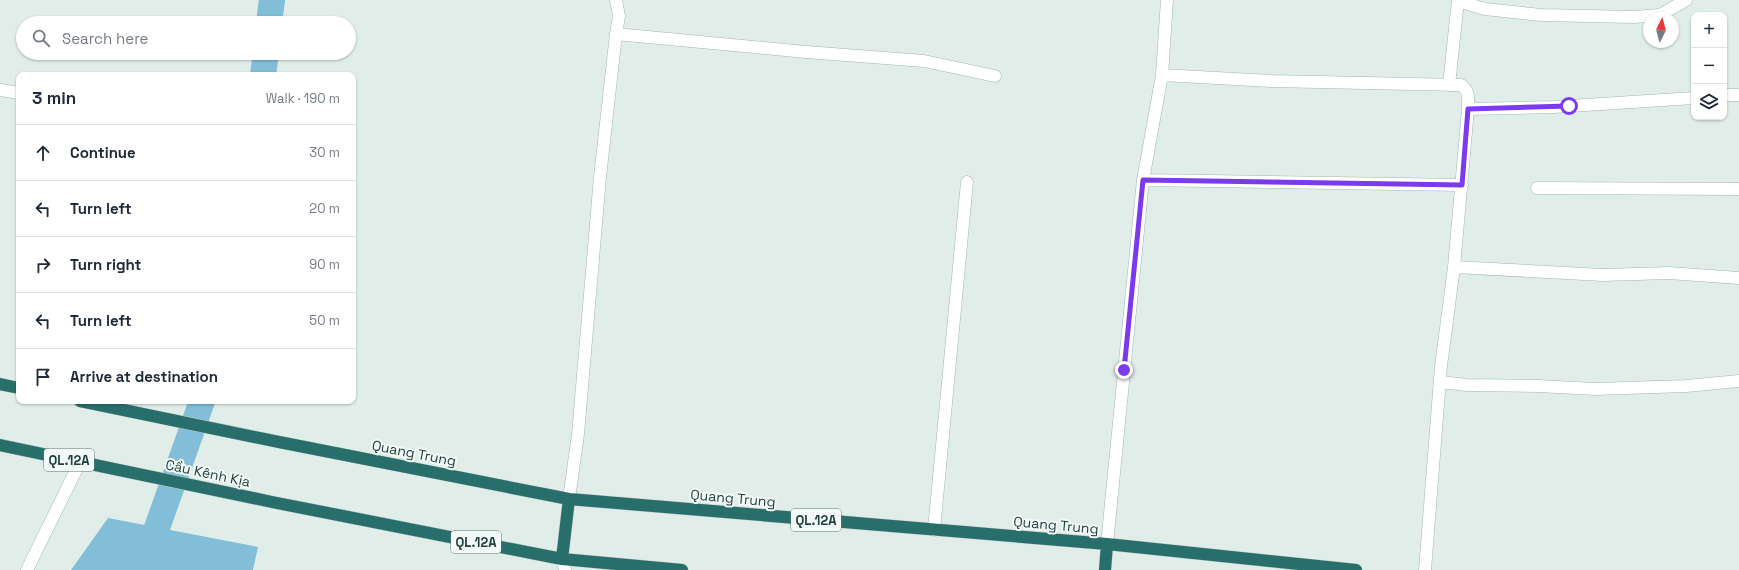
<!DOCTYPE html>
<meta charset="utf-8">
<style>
body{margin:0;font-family:"Space Grotesk",sans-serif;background:#f2f2f3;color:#1f2937}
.controls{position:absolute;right:12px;top:12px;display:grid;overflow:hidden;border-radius:8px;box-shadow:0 1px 3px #0004}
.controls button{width:36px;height:36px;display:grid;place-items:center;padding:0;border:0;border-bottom:1px solid #e0e1e3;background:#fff;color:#1f2937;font:20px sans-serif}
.compass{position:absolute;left:1643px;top:12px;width:36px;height:36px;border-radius:50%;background:#fff;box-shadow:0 1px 3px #0004;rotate:6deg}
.stop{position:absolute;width:12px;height:12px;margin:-9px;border:3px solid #7c3aed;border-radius:50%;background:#fff}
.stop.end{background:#7c3aed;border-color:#fff;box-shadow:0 1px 4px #0008}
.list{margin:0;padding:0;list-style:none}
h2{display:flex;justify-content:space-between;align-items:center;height:52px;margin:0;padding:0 16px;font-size:17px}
h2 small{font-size:13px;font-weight:400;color:#747a83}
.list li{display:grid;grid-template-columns:26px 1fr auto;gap:12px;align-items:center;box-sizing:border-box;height:56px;padding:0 16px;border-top:1px solid #e0e1e3}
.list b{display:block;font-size:15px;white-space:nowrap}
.list em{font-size:13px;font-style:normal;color:#747a83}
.icon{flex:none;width:22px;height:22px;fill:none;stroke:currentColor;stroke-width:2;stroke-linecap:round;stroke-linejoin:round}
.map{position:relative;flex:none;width:1739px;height:570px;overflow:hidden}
.search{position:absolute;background:#fff;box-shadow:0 1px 3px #0004;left:16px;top:16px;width:340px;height:44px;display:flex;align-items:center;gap:10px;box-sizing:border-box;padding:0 14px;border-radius:22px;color:#747a83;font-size:15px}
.panel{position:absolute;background:#fff;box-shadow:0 1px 3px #0004;left:16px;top:72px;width:340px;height:332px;border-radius:8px}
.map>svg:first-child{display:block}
.water{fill:#82bed8}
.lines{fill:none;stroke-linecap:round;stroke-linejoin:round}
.canal{stroke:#82bed8;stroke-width:26}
.lane-casing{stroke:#a3b6b2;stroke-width:13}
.street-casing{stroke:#a3b6b2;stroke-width:13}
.secondary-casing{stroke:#9ebab4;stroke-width:13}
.highway-casing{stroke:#c0cac8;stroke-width:13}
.lane{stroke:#fff;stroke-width:12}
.street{stroke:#fff;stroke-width:12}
.secondary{stroke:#fff;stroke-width:12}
.highway{stroke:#286f6c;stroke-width:12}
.route{stroke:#7c3aed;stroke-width:5}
.labels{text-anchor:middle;stroke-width:4;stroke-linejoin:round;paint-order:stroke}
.shield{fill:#f2f9f7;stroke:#5e7874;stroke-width:1}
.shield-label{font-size:13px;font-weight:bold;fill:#1f403c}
.street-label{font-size:14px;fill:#1f403c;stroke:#f2f9f7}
</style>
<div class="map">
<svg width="1739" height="570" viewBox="0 0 1739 570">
<rect width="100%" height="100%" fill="#e1ede9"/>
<!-- water -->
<path class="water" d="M108,518L258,547L253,570H71Z"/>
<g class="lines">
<!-- canal -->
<path class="canal" d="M269,23L272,0
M263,75L266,53
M142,570L202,401"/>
<!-- lane casing -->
<g class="lane-casing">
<path id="lane" d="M934,530L967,182"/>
</g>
<!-- street casing -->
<g class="street-casing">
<path id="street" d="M1458,1L1485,9L1541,15L1634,17L1660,15L1686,0
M616,34L806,52L924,61L995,76
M1162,75L1271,81L1461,85C1470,91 1468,99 1468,109L1454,267L1441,366L1425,570
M1449,85L1458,0
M0,90L19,93
M1724,95H1739
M1468,109L1554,107L1694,98
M1143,180L1462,185
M1537,188L1739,189
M1454,267L1603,275L1669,273L1739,278
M1440,382L1467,385L1538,386L1595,389L1686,386L1739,381
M569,499L578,434L600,177L616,34L619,16L616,0
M1107,544L1143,180L1162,75L1167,0
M27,570L80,462"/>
</g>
<!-- secondary casing -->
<g class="secondary-casing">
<path id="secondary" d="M562,559L565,570"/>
</g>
<!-- highway casing -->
<g class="highway-casing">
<path id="highway" d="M0,384L19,388
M80,401L279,442L569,499L1107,544L1356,570
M0,445L272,502L562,559L682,570
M562,559L569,499
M1105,570L1107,544"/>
</g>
<!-- lane -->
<use href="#lane" class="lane"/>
<!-- street -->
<use href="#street" class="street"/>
<!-- secondary -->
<use href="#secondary" class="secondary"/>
<!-- highway -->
<use href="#highway" class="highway"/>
</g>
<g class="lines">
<!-- route -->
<path class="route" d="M1124,370L1143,180L1462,185L1468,109L1569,106"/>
</g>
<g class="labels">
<!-- shield labels -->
<g class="shield">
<rect x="44" y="449" width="50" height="22" rx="3"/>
<rect x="791" y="509" width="50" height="22" rx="3"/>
<rect x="451" y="531" width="50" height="22" rx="3"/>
</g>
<g class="shield-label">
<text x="69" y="465">QL.12A</text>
<text x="816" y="525">QL.12A</text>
<text x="476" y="547">QL.12A</text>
</g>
<!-- street labels -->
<g class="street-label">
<text transform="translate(414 453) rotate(11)" y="5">Quang Trung</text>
<text transform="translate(208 473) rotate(12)" y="5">Cầu Kênh Kịa</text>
<text transform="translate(733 498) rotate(5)" y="5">Quang Trung</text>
<text transform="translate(1056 525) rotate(5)" y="5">Quang Trung</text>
</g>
</g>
</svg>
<div class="controls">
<button>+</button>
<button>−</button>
<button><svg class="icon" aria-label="layers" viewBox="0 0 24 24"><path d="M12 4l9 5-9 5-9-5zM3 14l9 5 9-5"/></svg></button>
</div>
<svg class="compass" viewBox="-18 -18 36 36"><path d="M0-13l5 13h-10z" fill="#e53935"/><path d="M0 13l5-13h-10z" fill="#747a83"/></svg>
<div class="stop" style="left:1569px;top:106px"></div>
<div class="stop end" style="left:1124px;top:370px"></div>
<div class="search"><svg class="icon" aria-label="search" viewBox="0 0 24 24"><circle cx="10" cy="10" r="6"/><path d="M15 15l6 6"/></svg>Search here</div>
<section class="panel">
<h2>3 min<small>Walk · 190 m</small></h2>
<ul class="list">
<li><svg class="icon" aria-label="ahead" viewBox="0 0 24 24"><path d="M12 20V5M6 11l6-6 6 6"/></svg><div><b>Continue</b></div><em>30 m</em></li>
<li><svg class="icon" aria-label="left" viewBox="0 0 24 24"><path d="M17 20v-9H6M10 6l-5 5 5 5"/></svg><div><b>Turn left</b></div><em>20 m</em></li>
<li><svg class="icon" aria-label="right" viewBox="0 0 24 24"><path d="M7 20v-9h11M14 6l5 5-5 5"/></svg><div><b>Turn right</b></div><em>90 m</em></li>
<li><svg class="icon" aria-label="left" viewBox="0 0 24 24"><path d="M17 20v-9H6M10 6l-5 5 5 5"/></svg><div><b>Turn left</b></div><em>50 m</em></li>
<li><svg class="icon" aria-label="arrive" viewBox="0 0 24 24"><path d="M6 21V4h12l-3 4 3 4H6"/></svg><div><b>Arrive at destination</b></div></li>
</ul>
</section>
</div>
